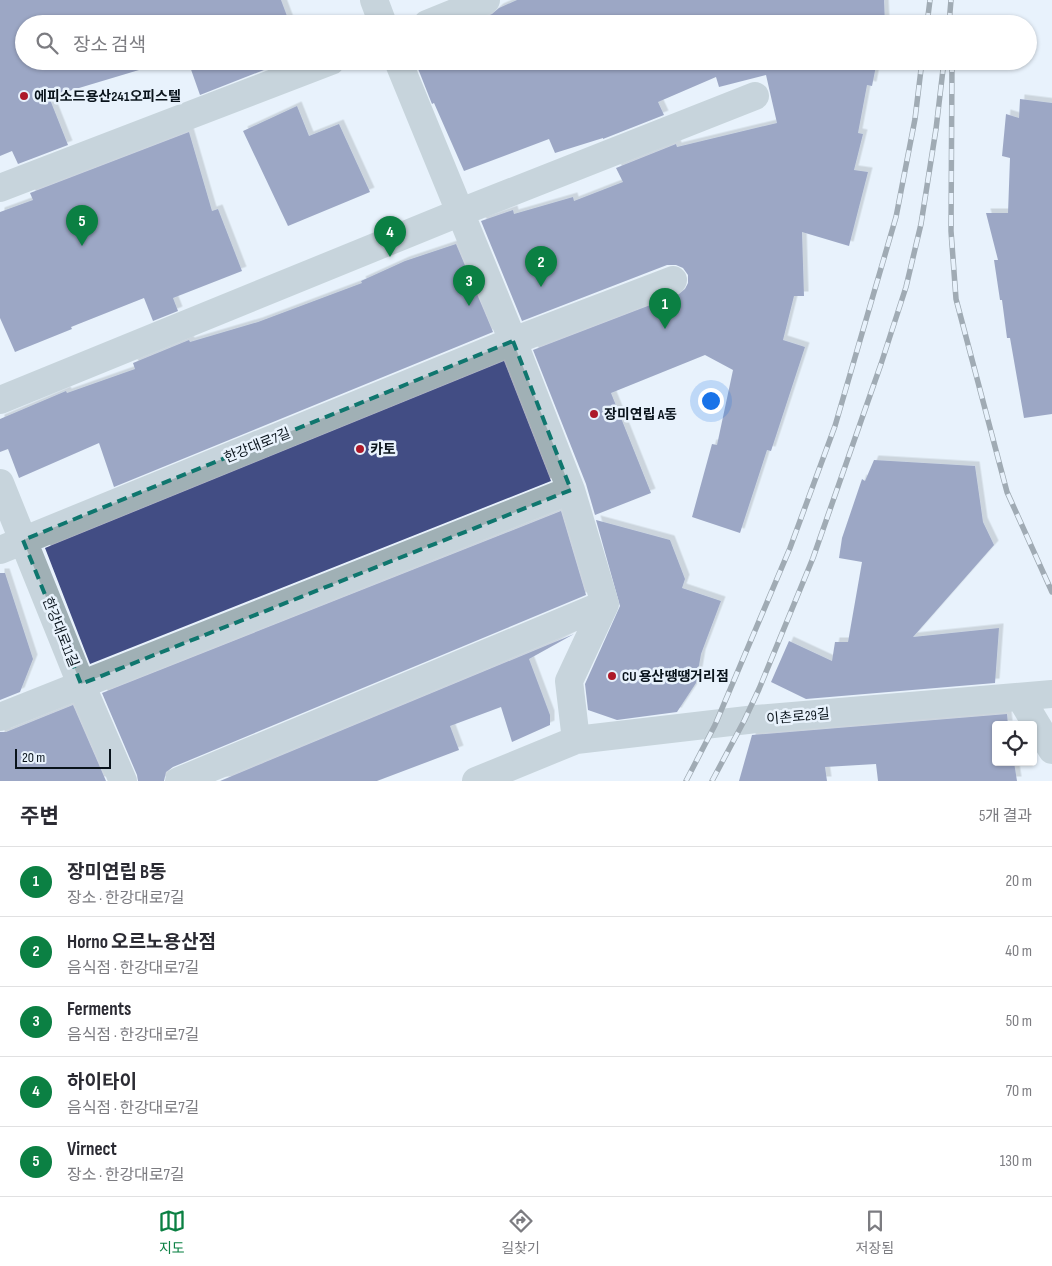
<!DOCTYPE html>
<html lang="ko">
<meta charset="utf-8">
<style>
body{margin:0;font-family:"Sofia Sans Condensed","Noto Sans KR",sans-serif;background:#f7f7f7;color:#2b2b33}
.controls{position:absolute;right:15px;bottom:15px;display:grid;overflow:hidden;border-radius:5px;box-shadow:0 1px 4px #0004}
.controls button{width:45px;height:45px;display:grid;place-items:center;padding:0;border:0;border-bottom:1px solid #e1e1e2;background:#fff;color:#2b2b33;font:25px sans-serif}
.scale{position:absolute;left:15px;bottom:12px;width:96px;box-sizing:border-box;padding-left:5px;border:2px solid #09131b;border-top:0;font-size:14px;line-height:18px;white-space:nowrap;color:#09131b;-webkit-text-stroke:4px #e8f2fc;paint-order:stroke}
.you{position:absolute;left:710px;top:400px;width:18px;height:18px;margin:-12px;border:4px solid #fff;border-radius:50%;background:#1a73e8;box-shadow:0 0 0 8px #1a73e833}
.badge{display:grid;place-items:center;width:32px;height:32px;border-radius:50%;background:#0b8043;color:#fff;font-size:16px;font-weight:700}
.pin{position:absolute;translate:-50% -41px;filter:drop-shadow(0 1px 2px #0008)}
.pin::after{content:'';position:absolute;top:26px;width:18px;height:15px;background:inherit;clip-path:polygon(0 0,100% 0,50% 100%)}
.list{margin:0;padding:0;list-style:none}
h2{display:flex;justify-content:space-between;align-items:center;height:65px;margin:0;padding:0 20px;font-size:21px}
h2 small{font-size:16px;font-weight:400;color:#7c7c81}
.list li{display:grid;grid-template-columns:32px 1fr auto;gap:15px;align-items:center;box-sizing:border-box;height:70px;padding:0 20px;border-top:1px solid #e1e1e2}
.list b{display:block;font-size:19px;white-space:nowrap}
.list p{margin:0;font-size:16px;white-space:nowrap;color:#7c7c81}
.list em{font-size:16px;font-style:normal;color:#7c7c81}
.icon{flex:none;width:28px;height:28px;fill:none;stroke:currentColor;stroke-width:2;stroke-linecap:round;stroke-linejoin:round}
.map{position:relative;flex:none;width:1052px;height:781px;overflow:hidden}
.search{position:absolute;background:#fff;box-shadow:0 1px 4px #0004;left:15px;right:15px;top:15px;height:55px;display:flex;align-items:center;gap:12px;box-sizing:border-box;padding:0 18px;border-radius:28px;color:#7c7c81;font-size:19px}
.sheet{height:415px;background:#fff}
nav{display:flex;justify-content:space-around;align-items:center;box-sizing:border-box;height:70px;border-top:1px solid #e1e1e2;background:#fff;font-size:14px;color:#7c7c81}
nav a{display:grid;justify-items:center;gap:2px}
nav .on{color:#0b8043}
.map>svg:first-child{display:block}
.building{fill:#434e84;filter:url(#shadow)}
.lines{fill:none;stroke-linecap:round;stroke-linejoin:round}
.minor{stroke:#a0b0b5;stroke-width:28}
.rail-casing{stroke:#4a545d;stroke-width:5.5}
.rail{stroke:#e8f2fc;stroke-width:4;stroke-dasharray:11;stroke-linecap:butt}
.marked{fill:none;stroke:#0f766e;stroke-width:4;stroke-dasharray:10 6;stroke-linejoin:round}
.poi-dot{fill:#ad1929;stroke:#e8f2fc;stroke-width:2}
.labels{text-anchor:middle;stroke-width:5;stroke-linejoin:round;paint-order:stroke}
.poi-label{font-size:14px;font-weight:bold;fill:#09131b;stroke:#e8f2fc;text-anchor:start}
.street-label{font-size:14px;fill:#09131b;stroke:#e8f2fc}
</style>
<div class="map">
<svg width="1052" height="781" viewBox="0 0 1052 781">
<defs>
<filter id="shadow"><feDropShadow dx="4.5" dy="-4.5" stdDeviation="0" flood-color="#0004"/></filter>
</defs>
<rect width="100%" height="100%" fill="#e8f2fc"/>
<!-- building -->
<path class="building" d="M0,0H281L290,24H24V61H169L49,97L68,145L18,164L12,151L0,156Z
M517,0H884L885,24H469L492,14L499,8Z
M188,61H287L200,95Z
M415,61H877L872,86L867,85L858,133L863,134L854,170L868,172L849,246L802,232L804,296H794L783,340L805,347L771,451L767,450L740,533L692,517L712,444L717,445L733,370L705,355L611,393L651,493L595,515L586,484L533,350L679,294L685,289L688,283V275L683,268L676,265H667L522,321L481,221L513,210L514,214L573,197L574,201L623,182L616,168L676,144L677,147L777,123L766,75L719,87L716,77L658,102L664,115L603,139V138L555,153L549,139L464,171L434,103L432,104Z
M1020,99L1052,103V414L1024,418L1010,338H1007L1002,300H1000L994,260H998L986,213H1008L1010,158L1002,156L1006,114L1019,118Z
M297,106L309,136L339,124L370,192L288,226L243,131Z
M189,132L212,211L218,209L242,271L173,298L178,311L153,321L144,298L71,327L72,329L15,352L0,318V212L33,200L30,193Z
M456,244L493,332L114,487L99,443L19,478L8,449L0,452V419L66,391L67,393L135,369L133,363L189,340L190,342L258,322L362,283L361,281L405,261Z
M504,361L551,481L90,664L45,548Z
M874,460L975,466L983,522L994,545L913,637L999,628L995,683L806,699L771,682L789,641L832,661L835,642H848L862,562L839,558L842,538L862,479L865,481Z
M561,511L586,595L173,767L166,772L164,781H138L137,775L102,693Z
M596,520L670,540L685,579L682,588L721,601L701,654L696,683L677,712L617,720L588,710L585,684L620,606Z
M0,573H5L33,659L20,692L0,700Z
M574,634L529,659L550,715V725L512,742L501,707L450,726L459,750L377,781H220Z
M73,705L106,781H0V732H6Z
M1007,714L1008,725H996V762H1014L1017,781H878L876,764L825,767L827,781H739L752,735Z"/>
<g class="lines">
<!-- minor -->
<path class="minor" d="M374,0L383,24
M427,24L486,0
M398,61L513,341L571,490L605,604L569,681L576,740
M0,188L331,61
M0,400L461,212L755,96
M0,483L81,684L123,781
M0,550L513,341L673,280
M1020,697L1052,750
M0,717L571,490
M179,781L605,604
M476,781L576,740L756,719L1052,694"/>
<!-- rail casing -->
<g class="rail-casing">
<path id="rail" d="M927,24L930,0
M949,24L951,0
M952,61L951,231L956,299L1007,492L1052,592
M686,781L715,725L790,548L835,426L896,217L915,119L922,61
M712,781L744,721L759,689L813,558L881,364L906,287L921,224L936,129L944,61"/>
</g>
<!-- rail -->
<use href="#rail" class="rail"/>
</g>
<!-- marked area -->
<path d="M0 0H1052V781H0ZM513,341L571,490L81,684L23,540Z" fill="#e8f2fc" fill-opacity=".55" fill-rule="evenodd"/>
<path class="marked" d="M513,341L571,490L81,684L23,540Z"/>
<!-- markers -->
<g class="poi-dot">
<circle cx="24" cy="96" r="5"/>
<circle cx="594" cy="414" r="5"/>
<circle cx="360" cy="449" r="5"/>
<circle cx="612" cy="676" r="5"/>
</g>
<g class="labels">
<!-- poi labels -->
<g class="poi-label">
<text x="34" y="101">에피소드용산241오피스텔</text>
<text x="604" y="419">장미연립 A동</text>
<text x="370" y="454">카토</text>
<text x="622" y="681">CU 용산땡땡거리점</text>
</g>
<!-- street labels -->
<g class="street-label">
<text transform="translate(257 445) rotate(-22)" y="5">한강대로7길</text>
<text transform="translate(61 632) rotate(68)" y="5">한강대로11길</text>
<text transform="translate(798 716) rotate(-5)" y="5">이촌로29길</text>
</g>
</g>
</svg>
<div class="controls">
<button><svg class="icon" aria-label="locate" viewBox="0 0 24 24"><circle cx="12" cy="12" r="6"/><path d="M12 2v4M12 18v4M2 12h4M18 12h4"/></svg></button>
</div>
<div class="scale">20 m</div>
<div class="you"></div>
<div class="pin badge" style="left:665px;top:329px">1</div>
<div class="pin badge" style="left:541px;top:287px">2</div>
<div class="pin badge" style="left:469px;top:306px">3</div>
<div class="pin badge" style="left:390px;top:257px">4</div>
<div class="pin badge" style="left:82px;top:246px">5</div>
<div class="search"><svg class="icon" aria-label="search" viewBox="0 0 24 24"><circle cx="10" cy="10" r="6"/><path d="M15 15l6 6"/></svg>장소 검색</div>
</div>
<section class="sheet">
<h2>주변<small>5개 결과</small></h2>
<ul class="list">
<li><span class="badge">1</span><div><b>장미연립 B동</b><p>장소 · 한강대로7길</p></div><em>20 m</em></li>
<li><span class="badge">2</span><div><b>Horno 오르노용산점</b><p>음식점 · 한강대로7길</p></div><em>40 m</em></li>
<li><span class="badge">3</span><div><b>Ferments</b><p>음식점 · 한강대로7길</p></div><em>50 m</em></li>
<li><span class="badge">4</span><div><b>하이타이</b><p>음식점 · 한강대로7길</p></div><em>70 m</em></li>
<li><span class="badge">5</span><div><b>Virnect</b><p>장소 · 한강대로7길</p></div><em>130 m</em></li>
</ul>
</section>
<nav>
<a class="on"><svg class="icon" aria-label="map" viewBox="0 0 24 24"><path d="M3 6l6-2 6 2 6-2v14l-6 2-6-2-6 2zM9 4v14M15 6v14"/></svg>지도</a>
<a><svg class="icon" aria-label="directions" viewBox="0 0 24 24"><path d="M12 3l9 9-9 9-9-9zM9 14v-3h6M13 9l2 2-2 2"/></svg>길찾기</a>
<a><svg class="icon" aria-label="saved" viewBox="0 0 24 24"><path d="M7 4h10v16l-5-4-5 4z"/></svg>저장됨</a>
</nav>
